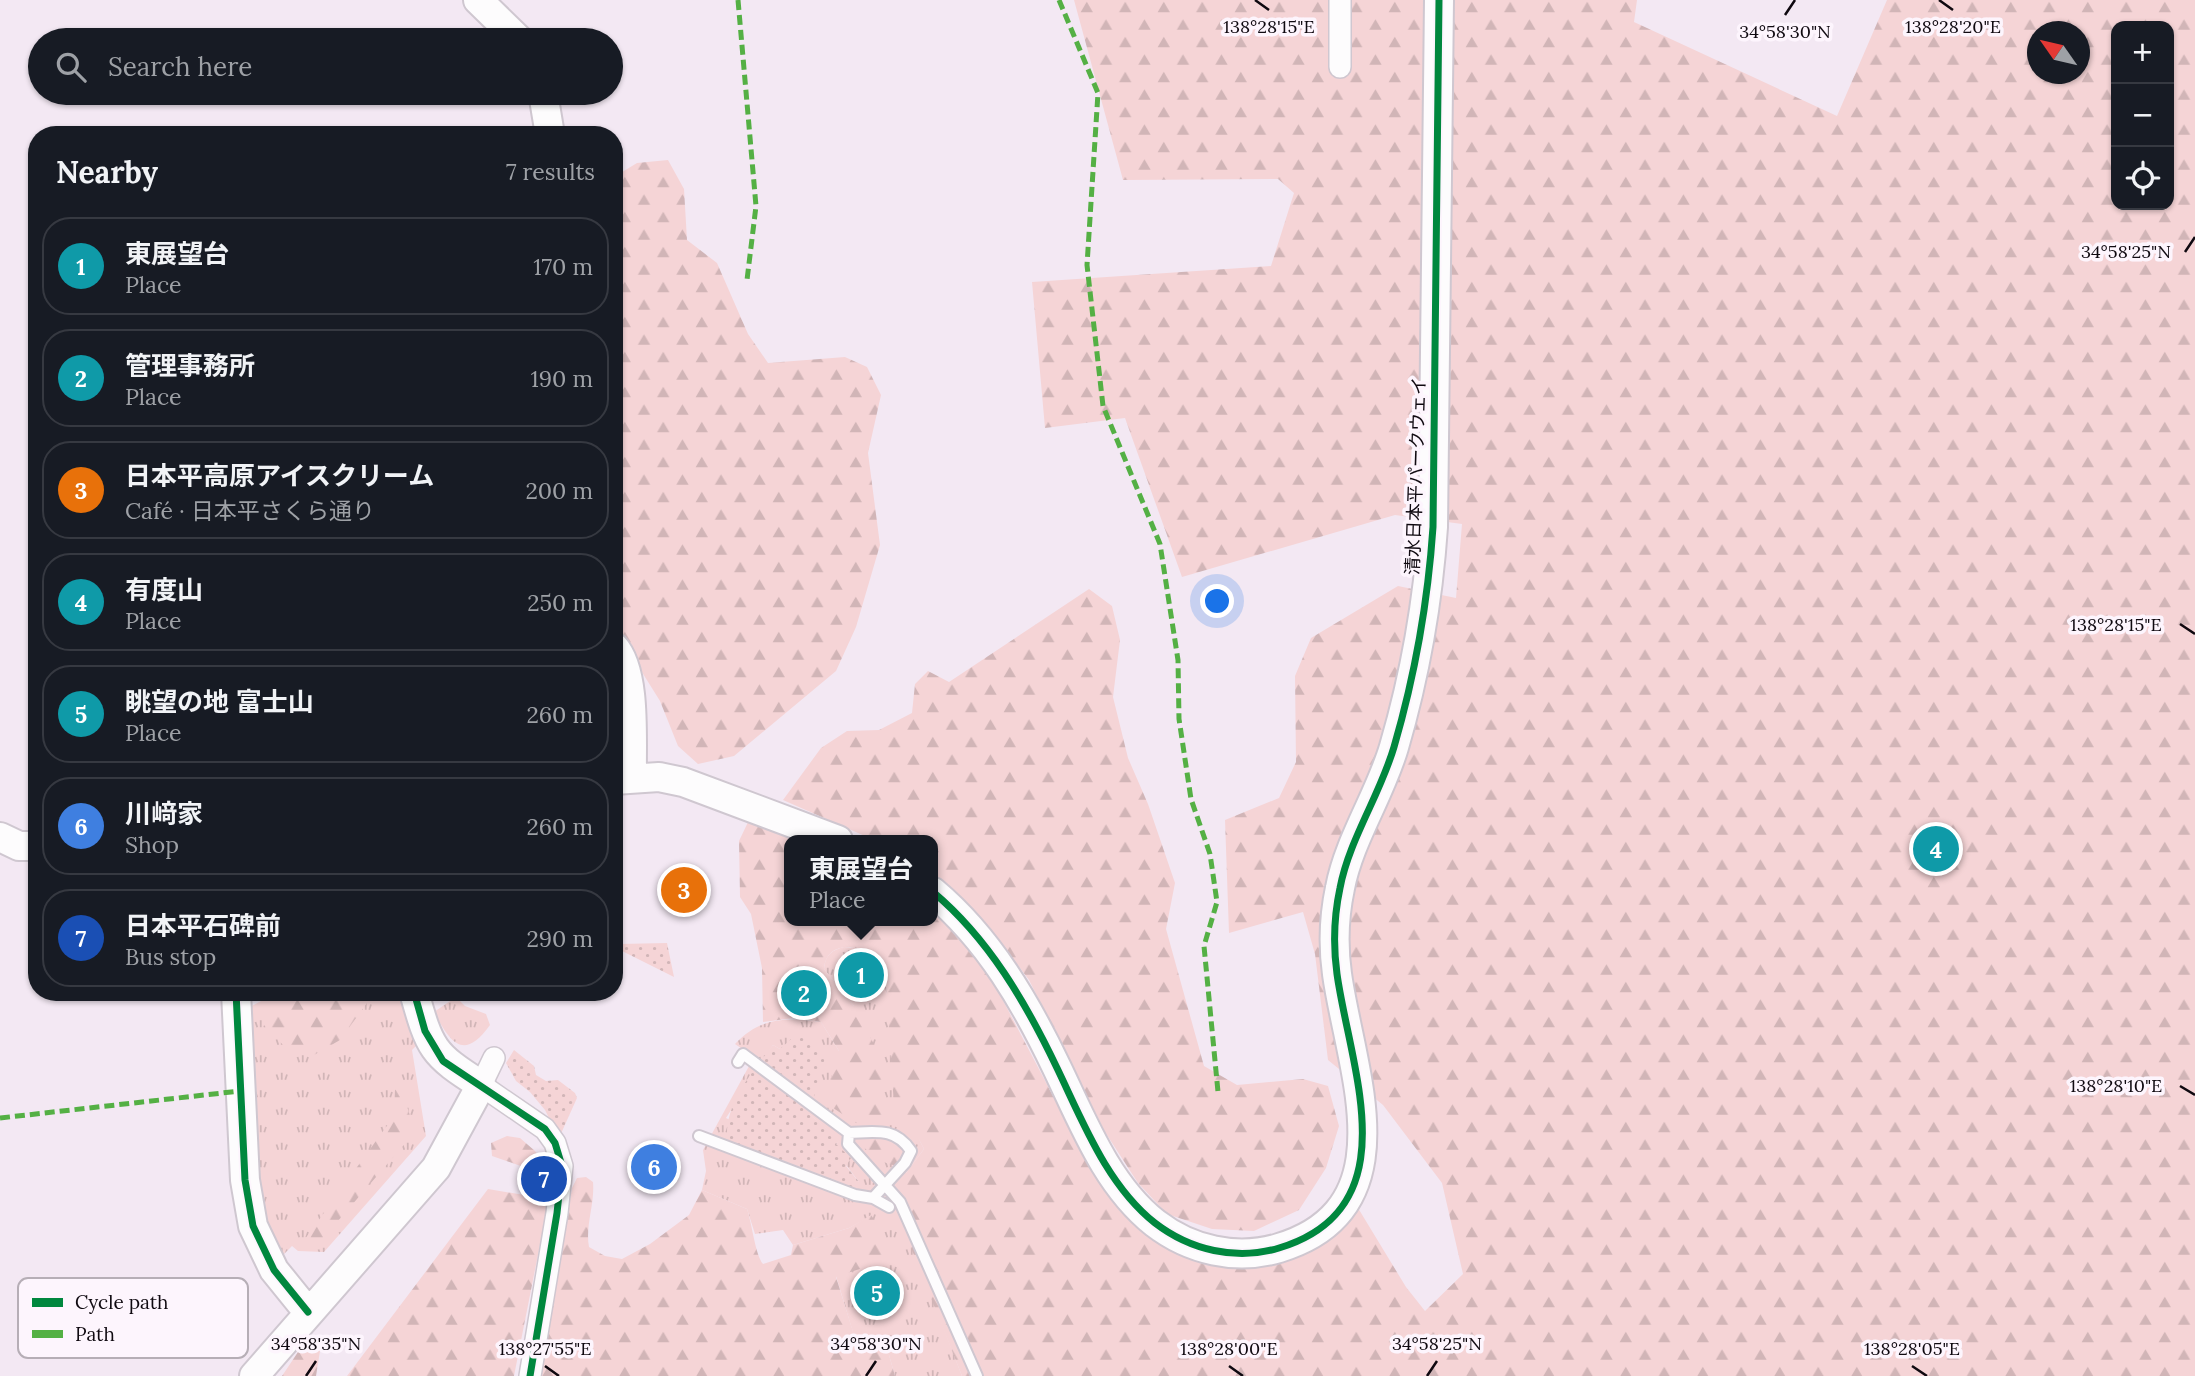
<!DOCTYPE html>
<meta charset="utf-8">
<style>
body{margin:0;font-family:Lora,"Noto Sans JP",serif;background:#242831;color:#f1f3f6}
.controls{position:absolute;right:21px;top:21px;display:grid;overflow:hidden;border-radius:14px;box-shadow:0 2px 5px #0004}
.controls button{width:63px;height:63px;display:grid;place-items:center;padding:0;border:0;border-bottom:2px solid #363941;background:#171b24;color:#f1f3f6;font:35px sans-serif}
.compass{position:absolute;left:2027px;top:21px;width:63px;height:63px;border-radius:50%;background:#171b24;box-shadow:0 2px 5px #0004;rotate:304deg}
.you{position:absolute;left:1218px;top:602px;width:24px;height:24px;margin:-18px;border:5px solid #fff;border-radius:50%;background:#1a73e8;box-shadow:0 0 0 10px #1a73e833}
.badge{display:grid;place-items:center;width:46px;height:46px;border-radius:50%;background:#afadb2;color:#fff;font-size:23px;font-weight:700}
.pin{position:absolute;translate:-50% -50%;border:4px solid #fff;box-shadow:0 2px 7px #0006}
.popup{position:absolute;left:784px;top:835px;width:154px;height:91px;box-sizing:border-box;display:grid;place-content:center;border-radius:14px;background:#171b24;filter:drop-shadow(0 2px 5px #0005);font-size:23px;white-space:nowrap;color:#9ea1a6}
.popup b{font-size:26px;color:#f1f3f6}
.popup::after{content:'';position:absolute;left:50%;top:100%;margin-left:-14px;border:14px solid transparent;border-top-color:#171b24}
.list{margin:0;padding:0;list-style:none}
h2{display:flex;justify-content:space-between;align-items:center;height:91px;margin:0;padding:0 28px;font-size:30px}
h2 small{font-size:23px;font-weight:400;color:#9ea1a6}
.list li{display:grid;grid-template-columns:46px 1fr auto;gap:21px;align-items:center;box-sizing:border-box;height:98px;margin:0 14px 14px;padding:0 14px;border:2px solid #363941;border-radius:28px}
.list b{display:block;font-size:26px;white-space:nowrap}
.list p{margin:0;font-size:23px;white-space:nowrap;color:#9ea1a6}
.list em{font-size:23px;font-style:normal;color:#9ea1a6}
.icon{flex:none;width:38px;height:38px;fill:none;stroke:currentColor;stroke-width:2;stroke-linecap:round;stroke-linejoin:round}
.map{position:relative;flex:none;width:2195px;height:1376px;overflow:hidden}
.search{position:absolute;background:#171b24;box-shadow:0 2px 5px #0004;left:28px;top:28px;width:595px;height:77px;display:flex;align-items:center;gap:18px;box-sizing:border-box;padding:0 24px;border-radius:38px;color:#9ea1a6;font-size:26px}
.panel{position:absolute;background:#171b24;box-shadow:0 2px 5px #0004;left:28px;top:126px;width:595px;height:875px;border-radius:28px}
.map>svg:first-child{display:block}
.grass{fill:url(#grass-tufts);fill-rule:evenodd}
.forest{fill:url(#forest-firs);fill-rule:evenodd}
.garden{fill:url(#garden-dots)}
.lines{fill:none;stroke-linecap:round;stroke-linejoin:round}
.lane-casing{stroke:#cfc7d0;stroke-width:14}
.street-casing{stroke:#cfc7d0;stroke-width:24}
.secondary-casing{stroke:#cfc7d0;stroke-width:32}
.lane{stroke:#fdfcfd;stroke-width:10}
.street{stroke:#fdfcfd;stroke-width:21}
.secondary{stroke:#fdfcfd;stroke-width:28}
.quiet{stroke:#54b044;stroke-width:5;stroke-dasharray:10 5;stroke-linecap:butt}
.cycleway-casing{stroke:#fdf5fd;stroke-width:11}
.cycleway{stroke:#00873e;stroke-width:7}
.ticks{fill:none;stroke:#0f0910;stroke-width:2.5}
.labels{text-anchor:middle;stroke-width:7;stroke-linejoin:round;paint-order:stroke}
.street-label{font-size:18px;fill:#0f0910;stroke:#fdf5fd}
.key{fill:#fdf5fd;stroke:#b6aeb6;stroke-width:2}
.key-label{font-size:19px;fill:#0f0910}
.ticks-label{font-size:18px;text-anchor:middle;fill:#0f0910;stroke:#fdf5fd;stroke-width:7;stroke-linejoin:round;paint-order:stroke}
</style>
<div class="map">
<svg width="2195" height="1376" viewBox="0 0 2195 1376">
<defs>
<pattern id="grass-tufts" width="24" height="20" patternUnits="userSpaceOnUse" patternTransform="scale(1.75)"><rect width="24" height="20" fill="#f5d4d6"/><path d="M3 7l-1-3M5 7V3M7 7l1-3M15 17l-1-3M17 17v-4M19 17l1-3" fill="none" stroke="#d1b5b7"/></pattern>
<pattern id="forest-firs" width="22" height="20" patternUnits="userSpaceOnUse" patternTransform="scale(1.75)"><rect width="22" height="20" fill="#f5d4d6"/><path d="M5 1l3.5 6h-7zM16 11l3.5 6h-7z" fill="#d1b5b7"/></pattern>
<pattern id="garden-dots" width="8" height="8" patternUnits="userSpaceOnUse" patternTransform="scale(1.75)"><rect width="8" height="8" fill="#f5d4d6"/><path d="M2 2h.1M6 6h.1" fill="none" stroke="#d1b5b7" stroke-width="1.8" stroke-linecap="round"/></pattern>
</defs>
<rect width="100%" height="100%" fill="#f3e8f3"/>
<!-- grass -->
<path class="grass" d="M844,947C856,948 872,950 880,959C889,971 885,988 888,1001C896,1049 902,1106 924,1149L906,1173L930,1293L962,1376H895L889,1355L855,1339L836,1276L871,1216L849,1228L793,1245L783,1230L755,1234L747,1209L702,1190L706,1171L703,1150L754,1057L735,1044C760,1017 787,1017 821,1022L839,1051L854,1006L824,969C825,955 832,950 844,947ZM773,1045L780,1049L809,1114L840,1140L836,1144L846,1165L859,1182L726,1118Z
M262,992H399L416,1046L412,1050L426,1136L324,1252L298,1251L292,1246L280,1258L263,1223L255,1174L248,1008L263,1000Z
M456,997L465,1006L486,1014L490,1025C464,1061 451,1044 434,1012Z"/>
<!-- forest -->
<path class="forest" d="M1074,0H1637L1634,22L1837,116L1887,0H2195V1376H962L894,1205L906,1173L924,1149L914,1130L895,1121L885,968C873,947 827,934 824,969L854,1006L879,1054L886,1119L880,1125L856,1123L824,1102L839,1051L821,1022L794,1018L763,1022L762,968L751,914L740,897L739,841L750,818L806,840H789V921H933V909L985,966L1073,1134L1119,1210L1176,1254L1217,1259L1358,1208L1406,1287L1425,1311L1463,1274L1442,1183L1383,1105L1328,1060L1315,954L1303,912L1229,933L1225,820L1279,798L1296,762L1295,676L1311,638L1398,586L1456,598L1462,524L1395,515L1182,577L1125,418L1045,428L1032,282L1271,266L1294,193L1278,179L1123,180ZM2116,26H2169V205H2116ZM2038,32H2080V74H2038Z
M668,160L684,189L687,240L717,263L748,334L768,363L845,357L867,367L881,395L868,453L880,545L856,627L836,671L734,756L698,764L678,746L660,701L640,669L632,645L614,627V177L637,163Z
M1089,589L1112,606L1120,640L1113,697L1128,758L1148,804L1175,883L1166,929L1204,1066L1237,1085L1303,1079L1328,1086L1339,1126L1326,1168L1299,1210L1254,1231L1212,1229L1167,1214L1138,1183L1105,1132L1029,980L992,931L933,874V840H874L783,800L821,748L847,731L879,730L912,713L915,684L928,671L949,682Z
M284,992H375L340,1040L314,1055L284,1046L263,1024L268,1001Z
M401,1087L415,1132L318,1244L309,1247L305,1239L394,1116L395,1090Z
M507,1136L520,1138L535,1151L546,1166L549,1199L514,1376H347L488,1189L530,1196L535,1171L492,1156L491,1143Z
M858,1136L887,1139L899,1145L900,1159L894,1165C881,1164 864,1148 855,1139Z
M586,1177L593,1182C595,1204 585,1226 589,1247L605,1256L622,1259L650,1244L689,1215L702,1190L747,1209C752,1223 755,1254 763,1264L791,1255L793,1245L849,1228L871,1215L884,1234L883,1261L836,1277L855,1338L874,1336L889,1355L895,1376H540L572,1188L577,1178Z
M304,1343L320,1351L316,1376H282Z"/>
<!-- garden -->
<path class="garden" d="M667,943L674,977L618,949L619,944Z
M798,1033L826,1055L809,1114L841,1140L836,1144L851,1158L846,1166L859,1182L854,1188L739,1149L727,1136C726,1102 753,1071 773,1045L780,1049Z
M514,1050L534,1066L536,1075L546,1081L558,1080L575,1093L577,1098L559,1138L545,1110L530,1092L516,1081L506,1063Z"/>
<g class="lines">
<!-- lane casing -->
<g class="lane-casing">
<path id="lane" d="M738,1062L743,1054L849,1133L848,1144L900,1202L977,1376
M849,1133C876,1132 895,1127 911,1151L905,1163L873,1198
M699,1136L855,1195L873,1198L889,1207"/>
</g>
<!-- street casing -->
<g class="street-casing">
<path id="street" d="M1340,67V0
M494,1058L481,1085L545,1129L555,1143L562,1166L557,1213L530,1376"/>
</g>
<!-- secondary casing -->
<g class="secondary-casing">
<path id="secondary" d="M478,0L519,40
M543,93L550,135
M614,647C637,672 631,744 632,778
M614,780L659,777L683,782L838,840
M0,837L19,846H37
M933,892C989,939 1026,1003 1057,1068C1083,1122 1107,1185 1155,1223C1190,1250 1236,1261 1279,1248C1411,1208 1350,1068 1337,974C1333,945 1334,916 1340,888C1349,840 1380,795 1394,747C1415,675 1428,601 1433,527L1439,0
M236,992L245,1180L253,1226L274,1270L308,1312
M254,1376L436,1168L481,1085C432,1054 430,1049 414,992"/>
</g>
<!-- lane -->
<use href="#lane" class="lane"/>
<!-- street -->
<use href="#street" class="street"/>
<!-- secondary -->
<use href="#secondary" class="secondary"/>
<!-- quiet -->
<path class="quiet" d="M738,0L756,206L747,280
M1059,0L1098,93L1087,265L1103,406L1160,544L1178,660L1179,719L1191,799L1210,854L1217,902L1204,946L1218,1092
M0,1118L240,1091"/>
<!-- cycleway casing -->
<g class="cycleway-casing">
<path id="cycleway" d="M933,892C989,939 1026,1003 1057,1068C1083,1122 1107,1185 1155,1223C1190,1250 1236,1261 1279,1248C1411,1208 1350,1068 1337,974C1333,945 1334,916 1340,888C1349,840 1380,795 1394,747C1415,675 1428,601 1433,527L1439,0
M236,992L245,1180L253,1226L274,1270L308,1312
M414,992L425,1031L443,1061L545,1129L555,1143L562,1166L557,1213L530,1376"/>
</g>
<!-- cycleway -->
<use href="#cycleway" class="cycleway"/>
</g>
<!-- ticks -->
<path class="ticks" d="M1255,0L1269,10M1939,0L1953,10M1785,15L1795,0M2185,252L2195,237M2180,624L2195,634M2180,1086L2195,1095M545,1366L559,1376M1229,1366L1243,1376M1912,1366L1927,1376M306,1376L316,1361M866,1376L876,1361M1427,1376L1437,1361"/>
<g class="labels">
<!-- street labels -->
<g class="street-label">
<text transform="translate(1416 476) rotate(-88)" y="6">清水日本平パークウェイ</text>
</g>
</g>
<!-- legend -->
<rect x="18" y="1278" width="230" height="80" rx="10" class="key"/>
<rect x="32" y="1298" width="31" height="9" fill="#00873e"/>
<rect x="32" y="1330" width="31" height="8" fill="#54b044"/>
<g class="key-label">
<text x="75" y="1309">Cycle path</text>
<text x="75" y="1341">Path</text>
</g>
<g class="ticks-label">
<text x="1953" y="33">138°28'20"E</text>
<text x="1269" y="33">138°28'15"E</text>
<text x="1785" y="38">34°58'30"N</text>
<text x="2126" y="258">34°58'25"N</text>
<text x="2116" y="631">138°28'15"E</text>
<text x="2116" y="1092">138°28'10"E</text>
<text x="316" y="1350">34°58'35"N</text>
<text x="876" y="1350">34°58'30"N</text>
<text x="1437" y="1350">34°58'25"N</text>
<text x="545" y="1355">138°27'55"E</text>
<text x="1229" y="1355">138°28'00"E</text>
<text x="1912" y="1355">138°28'05"E</text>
</g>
</svg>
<div class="controls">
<button>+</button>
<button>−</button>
<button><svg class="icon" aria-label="locate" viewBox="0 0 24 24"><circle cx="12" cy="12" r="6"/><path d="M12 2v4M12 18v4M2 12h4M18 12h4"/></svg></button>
</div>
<svg class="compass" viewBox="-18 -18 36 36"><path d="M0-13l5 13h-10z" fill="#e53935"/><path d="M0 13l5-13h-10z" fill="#9ea1a6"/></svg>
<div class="you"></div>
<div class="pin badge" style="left:861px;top:975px;background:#0f9aa8">1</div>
<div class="popup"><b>東展望台</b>Place</div>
<div class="pin badge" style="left:804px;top:993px;background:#0f9aa8">2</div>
<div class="pin badge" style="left:684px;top:890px;background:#e8710a">3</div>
<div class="pin badge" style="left:1936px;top:849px;background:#0f9aa8">4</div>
<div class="pin badge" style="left:877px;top:1293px;background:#0f9aa8">5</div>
<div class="pin badge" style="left:654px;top:1167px;background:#3f7fe0">6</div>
<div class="pin badge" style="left:544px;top:1179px;background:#1a4fb4">7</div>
<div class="search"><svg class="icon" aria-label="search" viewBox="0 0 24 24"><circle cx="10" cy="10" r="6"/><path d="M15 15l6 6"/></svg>Search here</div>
<section class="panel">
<h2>Nearby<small>7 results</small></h2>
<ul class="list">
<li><span class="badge" style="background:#0f9aa8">1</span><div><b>東展望台</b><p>Place</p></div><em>170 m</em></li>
<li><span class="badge" style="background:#0f9aa8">2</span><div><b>管理事務所</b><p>Place</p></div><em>190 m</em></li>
<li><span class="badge" style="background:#e8710a">3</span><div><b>日本平高原アイスクリーム</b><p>Café · 日本平さくら通り</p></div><em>200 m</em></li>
<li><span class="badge" style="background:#0f9aa8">4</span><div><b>有度山</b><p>Place</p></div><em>250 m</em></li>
<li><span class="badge" style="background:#0f9aa8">5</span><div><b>眺望の地 富士山</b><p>Place</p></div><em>260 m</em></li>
<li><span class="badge" style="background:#3f7fe0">6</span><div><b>川﨑家</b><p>Shop</p></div><em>260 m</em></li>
<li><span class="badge" style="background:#1a4fb4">7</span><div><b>日本平石碑前</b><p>Bus stop</p></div><em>290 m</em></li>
</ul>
</section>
</div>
